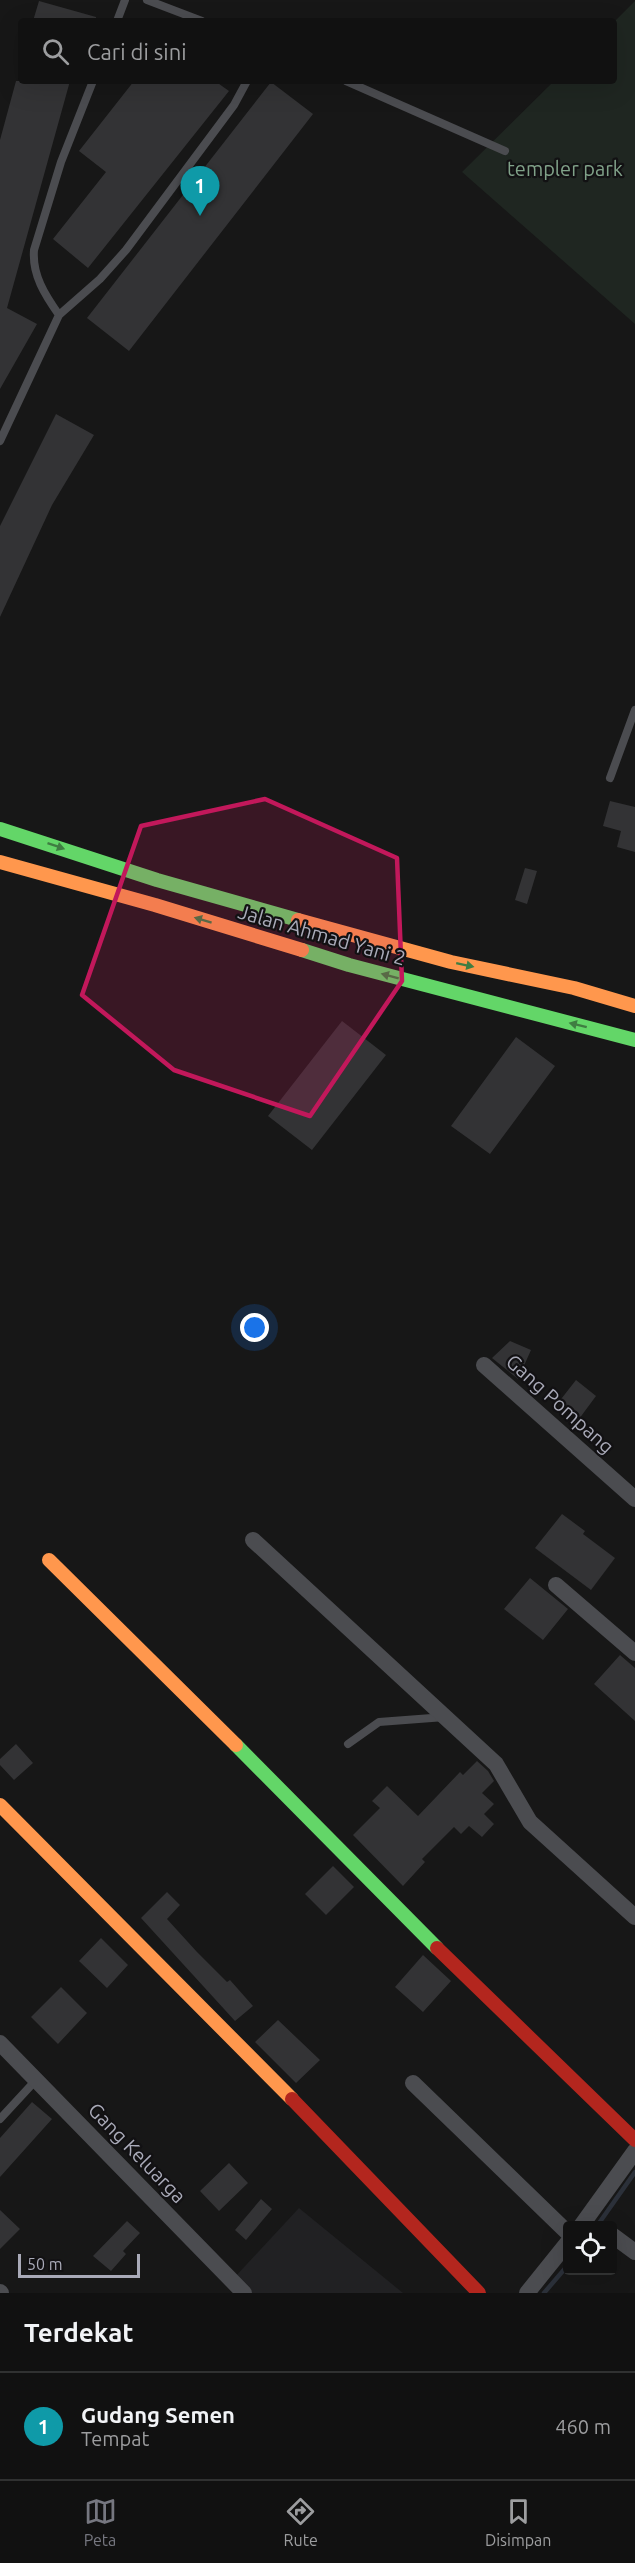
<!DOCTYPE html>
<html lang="id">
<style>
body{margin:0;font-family:Ubuntu,sans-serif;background:#1a1a1a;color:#f1f3f6}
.controls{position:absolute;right:18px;bottom:18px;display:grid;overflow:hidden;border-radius:6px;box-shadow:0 6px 24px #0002}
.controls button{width:54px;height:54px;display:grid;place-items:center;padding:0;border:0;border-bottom:2px solid #303131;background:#111;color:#f1f3f6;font:30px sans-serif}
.scale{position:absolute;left:18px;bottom:15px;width:122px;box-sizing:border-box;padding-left:6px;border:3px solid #a9aab8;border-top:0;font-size:16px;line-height:21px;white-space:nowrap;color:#a9aab8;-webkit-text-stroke:4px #121113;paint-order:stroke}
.you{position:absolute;left:255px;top:1328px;width:21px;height:21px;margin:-15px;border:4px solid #fff;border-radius:50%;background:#1a73e8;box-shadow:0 0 0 9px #1a73e833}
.badge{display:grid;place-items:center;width:39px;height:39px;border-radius:50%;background:#767780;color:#fff;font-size:20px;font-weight:700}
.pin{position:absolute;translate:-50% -50px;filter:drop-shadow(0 2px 3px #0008)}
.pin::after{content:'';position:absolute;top:32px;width:21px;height:18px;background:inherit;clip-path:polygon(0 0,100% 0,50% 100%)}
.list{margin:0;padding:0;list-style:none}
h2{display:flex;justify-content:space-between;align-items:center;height:78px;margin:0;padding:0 24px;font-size:26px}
h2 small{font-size:20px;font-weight:400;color:#9c9d9f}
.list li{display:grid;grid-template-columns:39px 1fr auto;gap:18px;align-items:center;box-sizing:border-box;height:108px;padding:0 24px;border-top:2px solid #303131}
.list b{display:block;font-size:22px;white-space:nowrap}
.list p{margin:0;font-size:20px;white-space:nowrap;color:#9c9d9f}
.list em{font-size:20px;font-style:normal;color:#9c9d9f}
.icon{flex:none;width:33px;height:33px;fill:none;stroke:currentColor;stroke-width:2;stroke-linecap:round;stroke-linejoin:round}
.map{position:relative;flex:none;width:635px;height:2293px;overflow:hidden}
.search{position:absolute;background:#111;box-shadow:0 6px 24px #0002;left:18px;right:18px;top:18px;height:66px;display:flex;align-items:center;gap:15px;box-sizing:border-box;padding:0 21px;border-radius:6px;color:#9c9d9f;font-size:22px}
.sheet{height:186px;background:#111}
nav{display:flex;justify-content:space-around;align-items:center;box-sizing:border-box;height:84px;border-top:2px solid #303131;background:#111;font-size:16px;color:#9c9d9f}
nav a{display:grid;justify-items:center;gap:3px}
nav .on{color:#767780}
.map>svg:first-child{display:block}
.built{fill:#212123}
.green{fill:#1f2621}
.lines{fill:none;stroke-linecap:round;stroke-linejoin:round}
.stream{stroke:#2b3039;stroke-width:4.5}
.building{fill:#333335}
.lane{stroke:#4b4c50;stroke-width:8}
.street{stroke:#4b4c50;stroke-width:16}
.fast{stroke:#63d668;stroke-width:14}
.slow{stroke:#ff974d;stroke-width:14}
.jam{stroke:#b3261e;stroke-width:14}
.oneway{fill:#3f7d42}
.marked{fill:#c2185b;fill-opacity:0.2;stroke:#c2185b;stroke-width:4.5;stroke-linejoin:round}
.labels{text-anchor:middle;stroke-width:4.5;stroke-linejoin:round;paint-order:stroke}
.park-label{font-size:20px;fill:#80a289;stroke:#121113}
.street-label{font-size:20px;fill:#a9aab8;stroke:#121113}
</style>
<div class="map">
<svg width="635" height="2293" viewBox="0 0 635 2293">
<rect width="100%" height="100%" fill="#171717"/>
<!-- built -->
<path class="built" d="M299,2208L403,2293H249L234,2278Z"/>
<!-- green -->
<path class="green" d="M635,1V324L462,172L554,81H614V22Z"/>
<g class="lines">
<!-- stream -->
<path class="stream" d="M597,2226L635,2172
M544,2293L568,2265"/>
</g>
<!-- building -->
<path class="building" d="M39,1L96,17V21H33Z
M16,81H70L7,308L37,324L0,389V140Z
M134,81H215L229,91L88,268L53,239L106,172L79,151Z
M271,82L313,114L129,351L87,318Z
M56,414L94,435L52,505L0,617V526Z
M610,801L635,807V852L617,847L621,831L603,826Z
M525,868L537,871L527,904L515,900Z
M342,1021L386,1055L312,1150L268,1116Z
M516,1037L555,1066L490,1154L451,1126Z
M510,1341L531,1350L518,1379L492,1358Z
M576,1380L596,1396L579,1419L558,1403Z
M562,1514L585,1531L583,1534L615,1558L591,1590L535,1548Z
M530,1578L568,1609L543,1640L504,1609Z
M620,1655L635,1668V1721L594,1684Z
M16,1744L33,1763L14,1780L0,1765V1759Z
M477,1761L488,1771L494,1781L482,1793L494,1804L484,1814L494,1824L482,1837L469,1826L461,1834L454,1827L422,1859L425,1862L403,1886L353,1835L380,1808L372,1801L387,1786L418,1816L460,1772L463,1775Z
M333,1866L354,1887L326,1915L305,1894Z
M167,1892L180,1905L167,1919L197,1952L227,1982L230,1980L253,2006L235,2021L141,1918Z
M101,1938L128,1965L107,1988L79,1961Z
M423,1955L451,1981L423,2012L395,1987Z
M61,1987L87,2013L58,2044L31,2017Z
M278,2020L320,2060L296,2083L255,2042Z
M32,2102L52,2119L0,2177V2138Z
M229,2163L248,2183L219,2211L200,2191Z
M261,2199L272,2209L246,2240L235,2230Z
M0,2210L20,2229L0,2249Z
M127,2221L140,2233L123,2251L126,2254L111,2271L93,2256Z"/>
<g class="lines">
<!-- lane -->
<path class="lane" d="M147,0L202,21
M117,21L125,0
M346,81L505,151
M59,315C45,295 32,275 34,250L61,162L93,81
M0,441L59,315L100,279L126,250L234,105L247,81
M610,778L635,710
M348,1744L379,1722L445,1717
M0,2119L36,2080"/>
<!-- street -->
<path class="street" d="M484,1365L635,1499
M253,1540L496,1764L530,1822L635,1917
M556,1585L635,1653
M0,2043L244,2293
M413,2083L568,2233
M581,2226L635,2151
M612,2235L635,2252
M0,2292L1,2293
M527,2293L568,2242"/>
<!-- fast -->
<path class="fast" d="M0,829L157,880L298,920
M302,950L349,965L635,1040
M236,1745L437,1948"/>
<!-- slow -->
<path class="slow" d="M0,862L155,905L302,950
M298,920L451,962L574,988L635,1006
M49,1560L236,1745
M0,1805L292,2099"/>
<!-- jam -->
<path class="jam" d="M437,1948L635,2140
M292,2099L479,2293"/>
</g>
<!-- one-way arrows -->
<defs><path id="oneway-solid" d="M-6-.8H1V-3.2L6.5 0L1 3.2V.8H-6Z" transform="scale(1.5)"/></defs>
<g class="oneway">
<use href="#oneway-solid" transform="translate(56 846) rotate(19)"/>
<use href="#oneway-solid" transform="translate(203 920) rotate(-163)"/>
<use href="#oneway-solid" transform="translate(465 965) rotate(12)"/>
<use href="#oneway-solid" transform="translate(390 976) rotate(-165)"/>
<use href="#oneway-solid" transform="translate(578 1025) rotate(-166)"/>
</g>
<!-- marked area -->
<path class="marked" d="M265,799L397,858L402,981L310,1116L174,1070L82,995L141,826Z"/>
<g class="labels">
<!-- park labels -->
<g class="park-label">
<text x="565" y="176">templer park</text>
</g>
<!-- street labels -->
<g class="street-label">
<text transform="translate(322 935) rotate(16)" y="7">Jalan Ahmad Yani 2</text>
<text transform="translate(560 1404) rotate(42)" y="7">Gang Pompang</text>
<text transform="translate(137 2153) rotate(46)" y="7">Gang Keluarga</text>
</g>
</g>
</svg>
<div class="controls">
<button><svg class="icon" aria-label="locate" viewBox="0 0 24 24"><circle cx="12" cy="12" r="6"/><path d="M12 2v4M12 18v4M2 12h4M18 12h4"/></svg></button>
</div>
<div class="scale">50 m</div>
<div class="you"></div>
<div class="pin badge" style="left:200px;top:216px;background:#0f9aa8">1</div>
<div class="search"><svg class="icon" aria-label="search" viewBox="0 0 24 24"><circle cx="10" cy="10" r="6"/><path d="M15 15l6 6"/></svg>Cari di sini</div>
</div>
<section class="sheet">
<h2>Terdekat<small></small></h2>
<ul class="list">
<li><span class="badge" style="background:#0f9aa8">1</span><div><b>Gudang Semen</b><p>Tempat</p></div><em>460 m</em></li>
</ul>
</section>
<nav>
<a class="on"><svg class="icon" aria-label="map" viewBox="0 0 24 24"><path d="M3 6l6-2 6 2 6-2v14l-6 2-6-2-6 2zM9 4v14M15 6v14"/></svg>Peta</a>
<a><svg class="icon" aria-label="directions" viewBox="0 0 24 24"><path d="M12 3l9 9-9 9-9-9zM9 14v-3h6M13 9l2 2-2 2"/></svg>Rute</a>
<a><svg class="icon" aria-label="saved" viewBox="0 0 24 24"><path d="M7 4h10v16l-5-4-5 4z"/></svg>Disimpan</a>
</nav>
